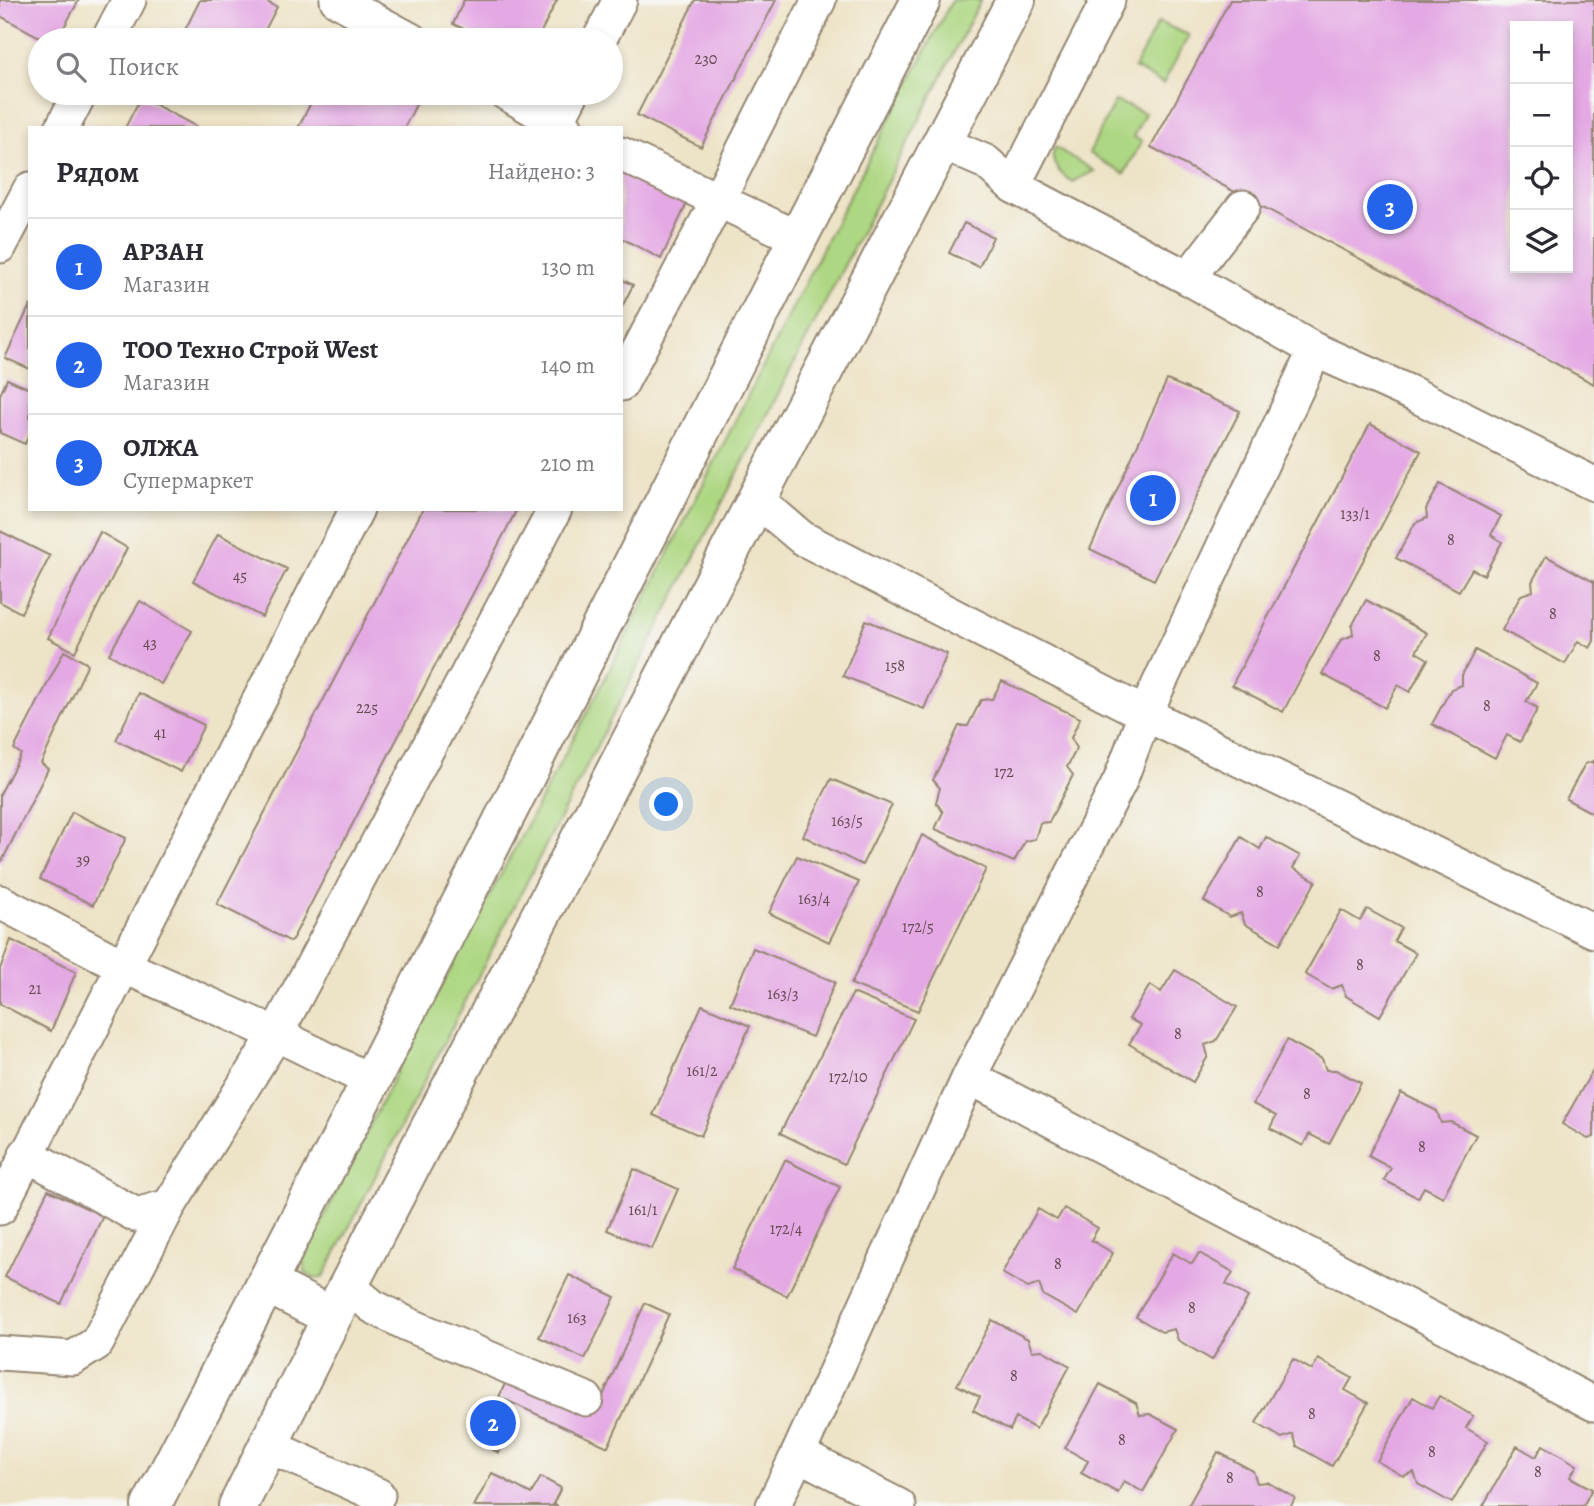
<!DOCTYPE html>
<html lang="ru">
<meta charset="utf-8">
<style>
body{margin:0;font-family:Alegreya,serif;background:#f7f7f7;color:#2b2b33}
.controls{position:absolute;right:21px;top:21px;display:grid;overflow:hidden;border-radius:0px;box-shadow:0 4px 10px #0003}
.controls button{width:63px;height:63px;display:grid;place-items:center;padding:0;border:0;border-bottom:2px solid #e1e1e2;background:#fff;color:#2b2b33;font:35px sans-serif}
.you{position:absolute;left:667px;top:805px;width:24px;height:24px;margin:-18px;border:5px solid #fff;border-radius:50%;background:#1a73e8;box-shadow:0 0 0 10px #1a73e833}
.badge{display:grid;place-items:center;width:46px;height:46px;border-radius:50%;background:#2563eb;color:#fff;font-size:23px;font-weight:700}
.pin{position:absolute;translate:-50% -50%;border:4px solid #fff;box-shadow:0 2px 7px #0006}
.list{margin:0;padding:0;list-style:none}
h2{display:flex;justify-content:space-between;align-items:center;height:91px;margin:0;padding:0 28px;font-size:30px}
h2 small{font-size:23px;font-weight:400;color:#7c7c81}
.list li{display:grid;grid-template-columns:46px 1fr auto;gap:21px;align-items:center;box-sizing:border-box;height:98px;padding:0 28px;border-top:2px solid #e1e1e2}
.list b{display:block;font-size:26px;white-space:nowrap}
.list p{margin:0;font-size:23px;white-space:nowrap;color:#7c7c81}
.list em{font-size:23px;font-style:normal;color:#7c7c81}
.icon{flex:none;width:38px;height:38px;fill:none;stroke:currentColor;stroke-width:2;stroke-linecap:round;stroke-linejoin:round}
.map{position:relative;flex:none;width:1594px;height:1506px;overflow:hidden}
.search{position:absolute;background:#fff;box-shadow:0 4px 10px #0003;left:28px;top:28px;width:595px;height:77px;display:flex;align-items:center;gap:18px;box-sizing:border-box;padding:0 24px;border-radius:38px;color:#7c7c81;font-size:26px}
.panel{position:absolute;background:#fff;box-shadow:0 4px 10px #0003;left:28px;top:126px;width:595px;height:385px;border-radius:0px}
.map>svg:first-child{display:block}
.green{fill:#add782;stroke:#748050;stroke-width:2}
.building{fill:#e4a8e4;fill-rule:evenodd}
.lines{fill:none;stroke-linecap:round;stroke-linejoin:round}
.minor-casing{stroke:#948672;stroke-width:37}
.major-casing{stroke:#948672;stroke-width:42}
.minor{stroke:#fff;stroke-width:33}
.major{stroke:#fff;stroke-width:38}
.labels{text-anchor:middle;stroke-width:5;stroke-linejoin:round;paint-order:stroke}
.number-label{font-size:16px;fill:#654a50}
</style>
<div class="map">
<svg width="1594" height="1506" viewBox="0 0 1594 1506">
<rect width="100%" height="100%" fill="#f6f6f2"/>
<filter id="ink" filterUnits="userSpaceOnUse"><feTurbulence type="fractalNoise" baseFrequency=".0143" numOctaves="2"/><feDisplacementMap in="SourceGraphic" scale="14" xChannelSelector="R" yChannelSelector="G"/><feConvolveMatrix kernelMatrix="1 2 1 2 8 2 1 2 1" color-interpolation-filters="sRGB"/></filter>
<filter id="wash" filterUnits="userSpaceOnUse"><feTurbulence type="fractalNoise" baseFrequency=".00686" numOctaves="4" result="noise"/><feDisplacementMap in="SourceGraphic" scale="28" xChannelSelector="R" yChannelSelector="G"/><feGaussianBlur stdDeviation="1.57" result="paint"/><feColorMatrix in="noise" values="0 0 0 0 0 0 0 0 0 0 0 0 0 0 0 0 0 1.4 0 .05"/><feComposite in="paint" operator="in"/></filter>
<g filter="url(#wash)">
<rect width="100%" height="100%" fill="#ede3c6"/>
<!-- green -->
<path class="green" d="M952,0H981L324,1276L315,1279L305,1272L303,1259L411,1043L598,692L840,214Z
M1158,22L1189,35L1163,84L1134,68Z
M1115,101L1145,113L1133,137L1142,141L1124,174L1089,153Z
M1055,147L1094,171L1072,182C1060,174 1048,162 1055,147Z"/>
<g id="blocks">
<!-- building -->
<path class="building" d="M0,0H79L57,40H45L0,16Z
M200,0H263L277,7L260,40H180Z
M464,0H557L537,40H488L453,24Z
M695,0H776L701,147L637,115Z
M1230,0H1594V384L1151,147ZM1515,26H1568V268H1515Z
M316,93H422L404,128H303L299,126Z
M141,97L199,128H125Z
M621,170L688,201L661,259L621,238Z
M964,223L993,237L979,267L949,253Z
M621,279L633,285L621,309Z
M30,305V369L5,358Z
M7,379L30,389V432L25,444L0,433V395Z
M1167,380L1240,411L1154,580L1090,549Z
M1370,424L1421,451L1283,712L1232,685Z
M1440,484L1501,516L1491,535L1502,542L1484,575L1472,569L1459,591L1396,558L1415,523L1427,518L1426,509Z
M423,509H517L291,942L217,904Z
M0,531L50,556L21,613L0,602Z
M100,532L127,548L75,652L48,638Z
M218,534L287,569L262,617L193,581Z
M1546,556L1594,582V641L1590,648L1578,641L1565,664L1502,630L1521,595L1533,591L1532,582Z
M1366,600L1427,633L1416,652L1428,659L1410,692L1398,685L1385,708L1322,674L1341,640L1353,635L1352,626Z
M140,601L192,631L161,684L109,654Z
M866,620L947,654L924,709L843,676Z
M1475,650L1537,683L1526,702L1538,708L1520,742L1507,735L1495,758L1432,724L1451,689L1462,685V675Z
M64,651L88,664L41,763L48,769L0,865V794L21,754L14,749Z
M1002,681L1080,718L1071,738L1077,748L1067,767L1073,775L1049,822L1040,823L1035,839L1025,841L1014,862L935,829L943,812L936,802L940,788L933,780L959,726H968L981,700L992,699Z
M139,693L204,725L181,772L116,740Z
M1594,761V814L1566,799L1585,764Z
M831,779L892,805L862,865L803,836Z
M72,812L126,838L93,905L40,879Z
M922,835L986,869L918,1011L851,984Z
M1241,837L1260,849L1266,837L1300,856L1293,868L1316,881L1280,944L1245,924L1241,913L1230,917L1204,901Z
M797,856L859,882L829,942L769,913Z
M1367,909L1401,928L1394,941L1416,953L1380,1016L1346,996L1342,985L1331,989L1305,974L1341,910L1360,921Z
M11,940L76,972L51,1031L0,1004V969Z
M753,948L835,982L812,1037L730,1004Z
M1175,970L1237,1007L1216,1041L1205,1045L1208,1056L1193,1082L1129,1044L1141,1025L1129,1019L1150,985L1161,992Z
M853,993L914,1019L844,1164L780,1133Z
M702,1005L750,1026L701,1136L653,1115Z
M1287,1040L1322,1059L1326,1070H1336L1361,1083L1329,1144L1309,1134L1303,1146L1270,1128L1276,1116L1253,1104Z
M1594,1068V1137L1588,1139L1562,1124Z
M1401,1093L1437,1111L1441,1123L1451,1122L1476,1135L1443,1197L1424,1187L1418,1198L1384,1180L1391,1168L1368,1156Z
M785,1160L840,1187L787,1296L732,1269Z
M634,1169L678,1189L652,1249L607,1230Z
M48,1190L103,1216L61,1304L5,1277Z
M1064,1208L1098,1228L1091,1240L1113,1253L1078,1315L1043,1295L1039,1284L1028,1288L1002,1273L1038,1209L1057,1220Z
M1173,1253L1192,1264L1199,1253L1233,1272L1226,1284L1248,1297L1212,1360L1178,1340L1174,1329L1162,1332L1136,1317Z
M569,1275L615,1297L585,1359L539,1337Z
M645,1303L669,1314L608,1447L499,1397L511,1370L597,1409Z
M992,1320L1028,1339L1032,1351L1042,1350L1070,1366L1036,1429L1016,1418L1010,1430L973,1410L980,1397L957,1385Z
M1293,1359L1312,1370L1318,1359L1352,1378L1345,1390L1368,1403L1332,1466L1297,1446L1293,1434L1282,1438L1256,1423Z
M1100,1384L1136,1403L1140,1415L1150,1414L1178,1429L1143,1492L1124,1481L1118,1493L1081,1473L1088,1461L1065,1448Z
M1439,1396L1473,1416L1466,1428L1488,1441L1452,1503L1418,1484L1414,1472L1403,1476L1377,1461L1413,1397L1432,1408Z
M493,1403L517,1415L499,1453L475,1441Z
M1543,1445L1577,1465L1570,1477L1592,1489L1583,1506H1483L1517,1446L1536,1457Z
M1218,1452L1253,1471L1257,1483L1267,1482L1295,1498L1291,1506H1188Z
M492,1473L531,1494L541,1477L561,1488L553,1504L558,1506H474Z"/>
</g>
</g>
<g filter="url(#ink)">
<use href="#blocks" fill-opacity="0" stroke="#948672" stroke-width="2"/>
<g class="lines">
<!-- minor casing -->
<g class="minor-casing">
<path id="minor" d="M337,0L411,40
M108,40L129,0
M599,40L620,0
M506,93L566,128
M62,128L80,93
M554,128L572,93
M942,143L986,162L1013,186L1188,278L1315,350L1413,394L1594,484
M621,154L798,238
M1013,186L1108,0
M0,246L30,189
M1188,278L1243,207
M1315,350L1145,714L1120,781L969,1077L1594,1404
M621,384L718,200L819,0
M756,499L802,538L1145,714L1594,931
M0,902L123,966L276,1034L371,1081
M26,1154L136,1215L169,1206L276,1034L555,509
M0,1208L357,509
M348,1286L372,1306L407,1324L586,1399
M0,1353L73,1358L97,1343L169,1206
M269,1446L378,1495
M773,1506L798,1454
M899,1506L798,1454L969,1077"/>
</g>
<!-- major casing -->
<g class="major-casing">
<path id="major" d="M266,1283L332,1317
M151,1506L371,1081L798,238L921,0
M238,1506L332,1317L1016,0"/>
</g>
<!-- minor -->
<use href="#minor" class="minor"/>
<!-- major -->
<use href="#major" class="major"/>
</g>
</g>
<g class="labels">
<!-- number labels -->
<g class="number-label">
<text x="706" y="64">230</text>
<text x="1355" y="519">133/1</text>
<text x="1451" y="545">8</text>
<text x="240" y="581">45</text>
<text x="1553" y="619">8</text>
<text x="150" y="648">43</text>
<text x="1377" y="661">8</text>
<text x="895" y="671">158</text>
<text x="1487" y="711">8</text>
<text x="367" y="713">225</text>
<text x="160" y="738">41</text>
<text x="1004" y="777">172</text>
<text x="847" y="826">163/5</text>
<text x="83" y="865">39</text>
<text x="1260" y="897">8</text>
<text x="814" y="904">163/4</text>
<text x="918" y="932">172/5</text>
<text x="1360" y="970">8</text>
<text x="35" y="994">21</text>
<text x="783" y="999">163/3</text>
<text x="1178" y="1039">8</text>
<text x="702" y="1076">161/2</text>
<text x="848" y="1082">172/10</text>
<text x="1307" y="1099">8</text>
<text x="1422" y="1152">8</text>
<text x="643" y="1215">161/1</text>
<text x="786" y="1234">172/4</text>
<text x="1058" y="1269">8</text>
<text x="1192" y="1313">8</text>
<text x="577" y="1323">163</text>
<text x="1014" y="1381">8</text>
<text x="1312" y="1419">8</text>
<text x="1122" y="1445">8</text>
<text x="1432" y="1457">8</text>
<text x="1538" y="1477">8</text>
<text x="1230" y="1483">8</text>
</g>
</g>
</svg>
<div class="controls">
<button>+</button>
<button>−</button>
<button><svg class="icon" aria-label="locate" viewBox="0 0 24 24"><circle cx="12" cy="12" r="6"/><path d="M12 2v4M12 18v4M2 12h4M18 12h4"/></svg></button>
<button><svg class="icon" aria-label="layers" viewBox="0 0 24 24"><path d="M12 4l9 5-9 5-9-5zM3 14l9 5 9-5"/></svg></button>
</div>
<div class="you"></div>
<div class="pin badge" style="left:1153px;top:498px">1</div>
<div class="pin badge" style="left:493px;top:1423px">2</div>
<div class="pin badge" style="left:1390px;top:207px">3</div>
<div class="search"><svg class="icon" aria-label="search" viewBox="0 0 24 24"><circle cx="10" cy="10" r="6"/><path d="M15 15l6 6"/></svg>Поиск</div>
<section class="panel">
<h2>Рядом<small>Найдено: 3</small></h2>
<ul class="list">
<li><span class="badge">1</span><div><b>АРЗАН</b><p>Магазин</p></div><em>130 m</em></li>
<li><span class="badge">2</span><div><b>ТОО Техно Строй West</b><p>Магазин</p></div><em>140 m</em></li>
<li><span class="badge">3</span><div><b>ОЛЖА</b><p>Супермаркет</p></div><em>210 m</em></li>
</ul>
</section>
</div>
